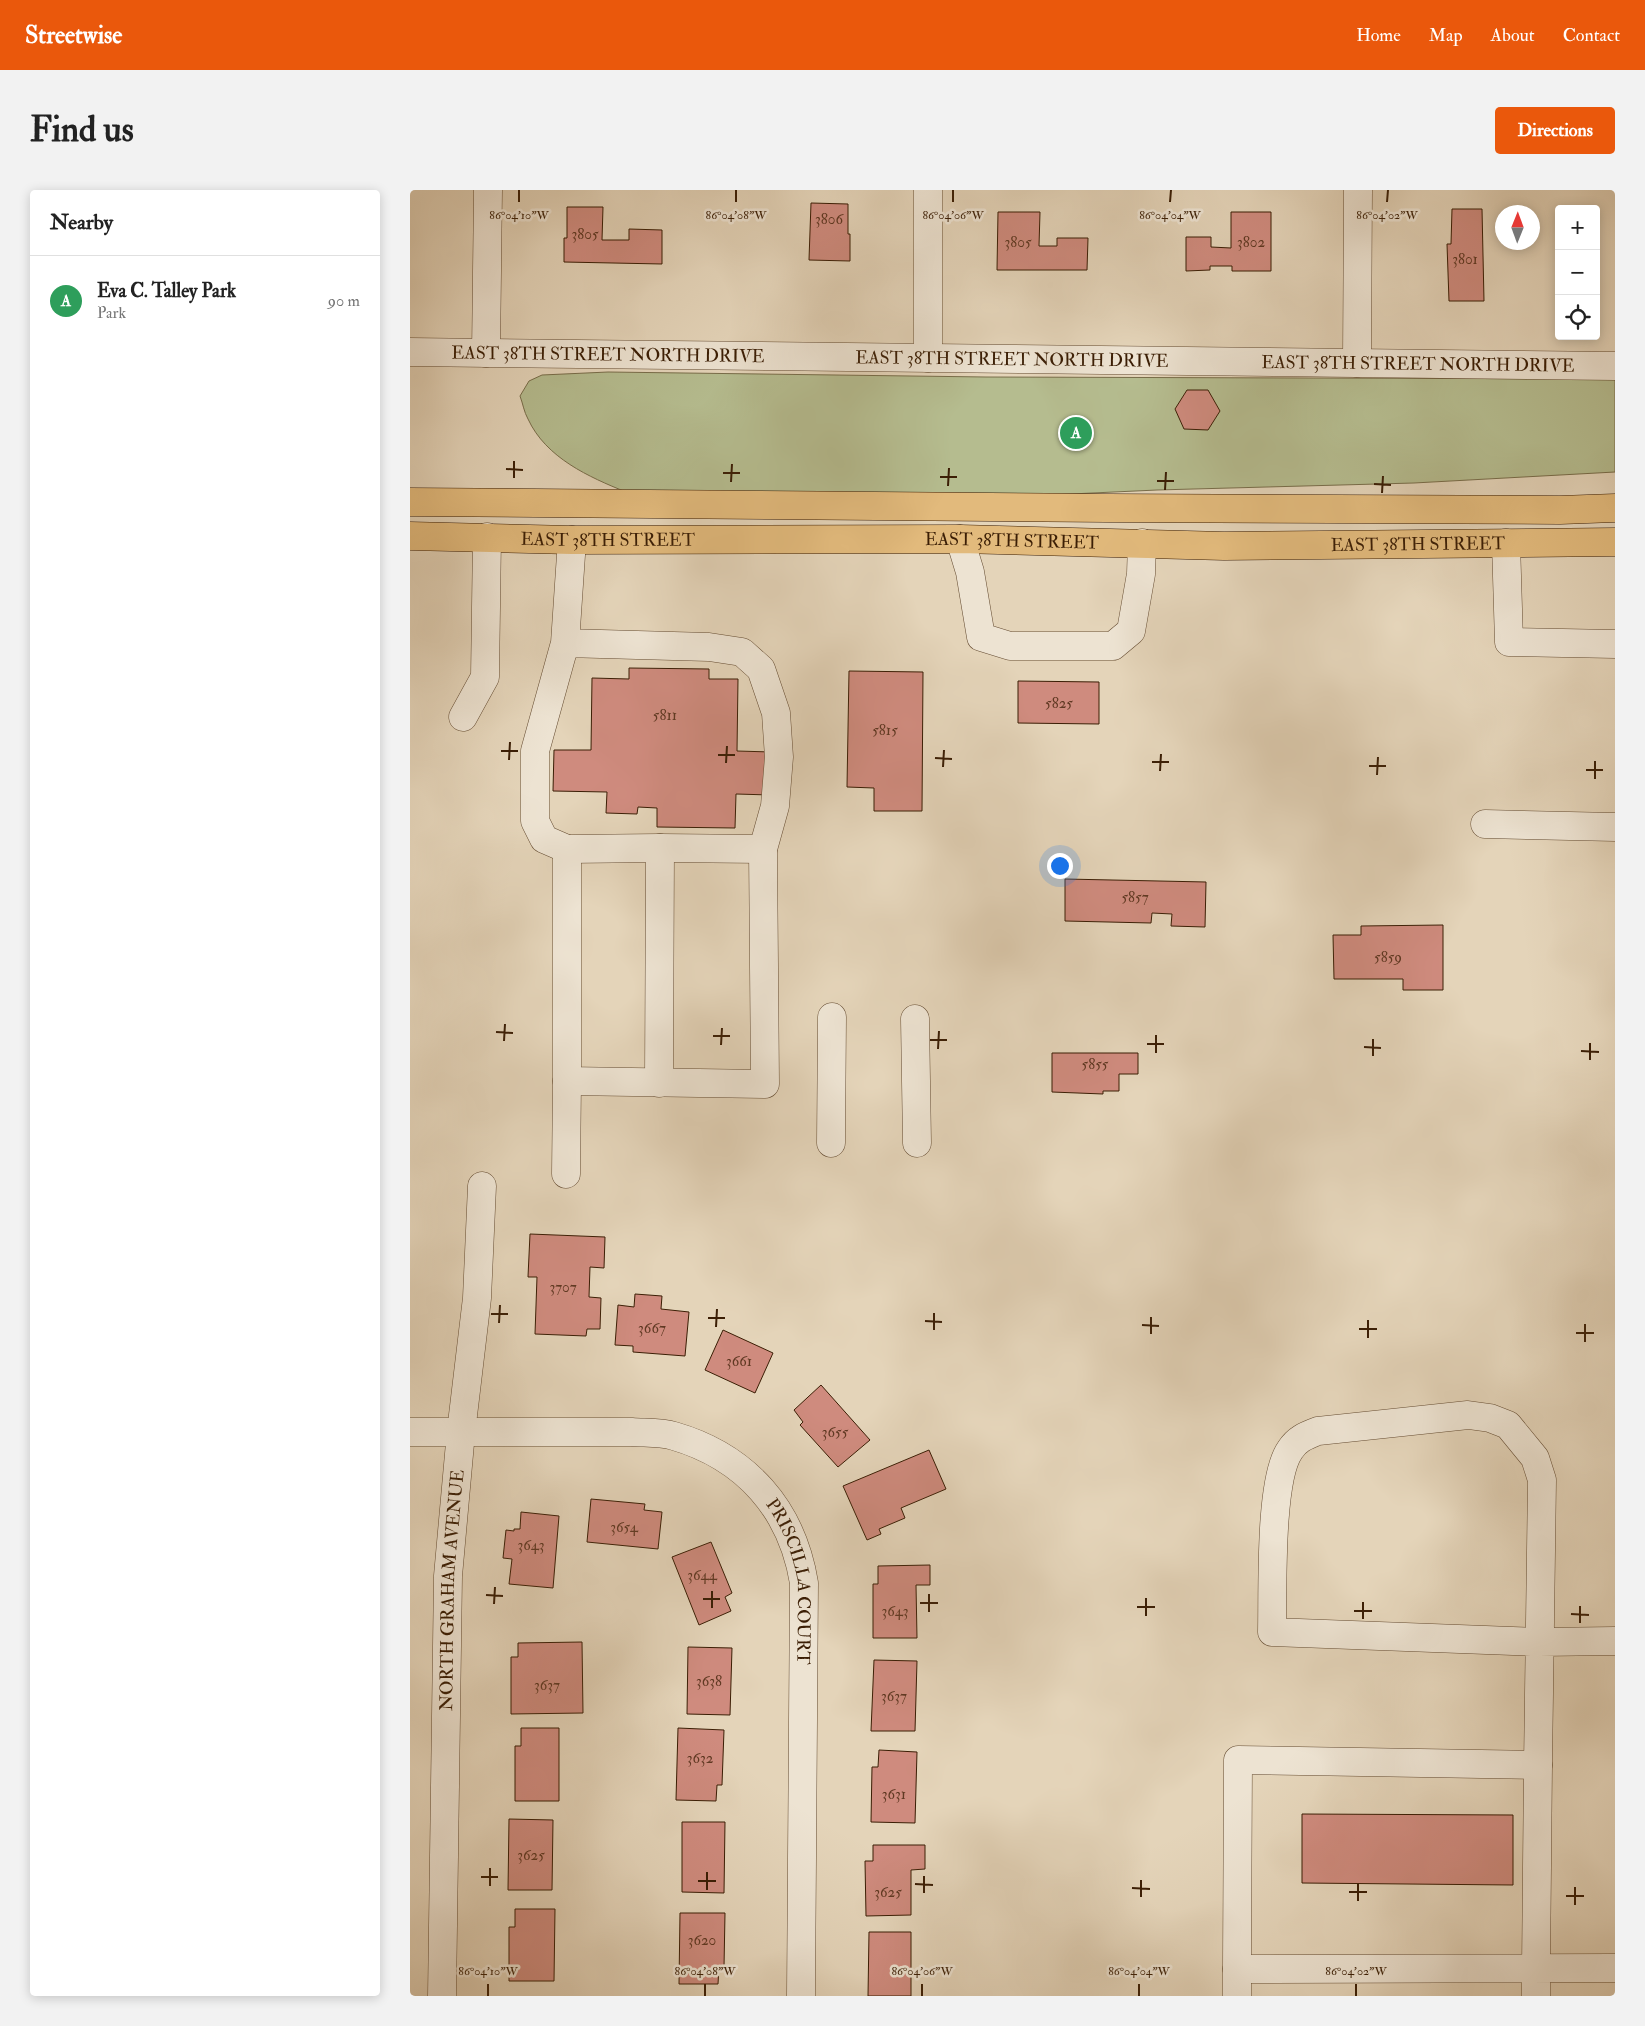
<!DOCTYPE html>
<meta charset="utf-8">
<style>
body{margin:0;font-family:"IM FELL Double Pica",serif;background:#f2f2f2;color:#222}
.controls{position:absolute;right:15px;top:15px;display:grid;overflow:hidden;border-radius:5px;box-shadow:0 2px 12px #0003}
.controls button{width:45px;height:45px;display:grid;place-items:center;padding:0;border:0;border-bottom:1px solid #e0e0e0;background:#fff;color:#222;font:25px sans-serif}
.compass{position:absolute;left:1085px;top:15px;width:45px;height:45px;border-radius:50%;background:#fff;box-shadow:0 2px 12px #0003;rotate:1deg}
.you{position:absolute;left:649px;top:675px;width:18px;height:18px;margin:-12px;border:4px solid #fff;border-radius:50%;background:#1a73e8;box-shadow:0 0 0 8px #1a73e833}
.badge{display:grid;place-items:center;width:32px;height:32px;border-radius:50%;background:#ea580c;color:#fff;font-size:16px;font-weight:700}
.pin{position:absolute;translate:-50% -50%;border:2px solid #fff;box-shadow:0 1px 5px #0006}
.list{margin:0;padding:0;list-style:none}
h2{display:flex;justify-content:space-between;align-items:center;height:65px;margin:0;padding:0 20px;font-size:21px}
h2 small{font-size:16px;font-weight:400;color:#767676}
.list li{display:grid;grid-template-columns:32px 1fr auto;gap:15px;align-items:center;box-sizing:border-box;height:90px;padding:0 20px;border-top:1px solid #e0e0e0}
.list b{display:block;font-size:19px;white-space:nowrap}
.list p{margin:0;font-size:16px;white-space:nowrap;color:#767676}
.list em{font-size:16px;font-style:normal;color:#767676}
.icon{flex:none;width:28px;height:28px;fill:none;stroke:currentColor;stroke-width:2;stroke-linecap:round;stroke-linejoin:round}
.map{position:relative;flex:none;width:1205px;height:1806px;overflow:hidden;border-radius:5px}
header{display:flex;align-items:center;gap:30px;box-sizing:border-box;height:70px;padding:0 25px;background:#ea580c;color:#fff}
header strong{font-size:24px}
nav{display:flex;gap:28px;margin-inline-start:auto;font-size:18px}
.intro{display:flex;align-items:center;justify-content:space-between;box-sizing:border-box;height:120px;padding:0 30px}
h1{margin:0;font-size:35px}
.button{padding:12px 22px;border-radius:5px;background:#ea580c;color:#fff;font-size:18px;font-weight:700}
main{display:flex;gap:30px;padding:0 30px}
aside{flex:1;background:#fff;border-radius:5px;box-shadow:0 2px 12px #0003}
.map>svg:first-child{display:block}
.green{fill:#b5bc8f;stroke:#786d4a}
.building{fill:#cf8b7e;stroke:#3b1e05}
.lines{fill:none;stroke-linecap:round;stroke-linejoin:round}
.minor-casing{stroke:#654c32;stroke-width:29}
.major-casing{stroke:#3b1e05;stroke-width:29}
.minor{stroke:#ede3d2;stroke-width:28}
.major{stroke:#e2ba7c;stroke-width:28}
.ticks{fill:none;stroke:#3b1e05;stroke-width:2}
.labels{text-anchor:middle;stroke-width:5;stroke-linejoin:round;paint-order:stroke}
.number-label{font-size:15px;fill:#603923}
.street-label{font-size:18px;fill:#3b1e05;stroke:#ede3d2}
.ticks-label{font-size:12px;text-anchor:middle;fill:#3b1e05;stroke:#ede3d2;stroke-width:5;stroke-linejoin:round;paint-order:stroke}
</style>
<header>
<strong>Streetwise</strong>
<nav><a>Home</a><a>Map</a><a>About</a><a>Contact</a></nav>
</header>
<div class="intro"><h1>Find us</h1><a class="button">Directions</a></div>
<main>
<aside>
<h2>Nearby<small></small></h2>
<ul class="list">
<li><span class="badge" style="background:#2e9e5b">A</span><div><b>Eva C. Talley Park</b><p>Park</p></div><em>90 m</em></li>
</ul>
</aside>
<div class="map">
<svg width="1205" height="1806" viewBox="0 0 1205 1806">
<rect width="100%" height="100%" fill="#e4d4b9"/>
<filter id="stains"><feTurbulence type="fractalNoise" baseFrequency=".004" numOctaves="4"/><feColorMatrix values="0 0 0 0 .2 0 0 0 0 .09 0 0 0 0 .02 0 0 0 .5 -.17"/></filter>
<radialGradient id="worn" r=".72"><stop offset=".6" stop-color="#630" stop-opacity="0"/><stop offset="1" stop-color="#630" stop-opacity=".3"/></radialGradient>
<!-- green -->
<path class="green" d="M198,182L576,187L1205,189V282L1004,293L747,300L596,307L216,302C179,287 136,268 118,229C114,222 113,214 110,206L119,191L132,185Z"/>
<!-- building -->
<path class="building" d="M401,13L438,14V44H440V71L399,70Z
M157,17H193L192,50H219V39L252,40V74L154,72V48H157Z
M1042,19H1072L1074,111H1039L1037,54H1041Z
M588,22H630L629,56H647V48H678L677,80H587Z
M821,22H861V81H822V76H800V80L776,81V47H801V57L821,58Z
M777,200H798L810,221L798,240L774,239L765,219Z
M219,478L299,479V489H328L327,561L361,562L360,605L326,604L325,638L247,637V618L228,617L227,624L196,623L197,602L143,601L144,560H181L182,488L219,489Z
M439,481L513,482L512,621H464V598L437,597Z
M608,491L689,492V534L608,533Z
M655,689L796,692L795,737L761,736L762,724L742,723L741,733L655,731Z
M1033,735V800H993V789H924L923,745H951V736Z
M642,863H728V884H709V901H693V904L642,902Z
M120,1044L195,1047L194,1078L180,1077L179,1107L191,1108L190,1139H177L176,1146L125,1144L127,1087H118Z
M225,1104L252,1106L251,1119L279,1122L275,1166L223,1162V1156L205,1155L208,1115L224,1117Z
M313,1140L363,1163L345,1203L295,1180Z
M411,1195L460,1250L428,1277L390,1235L393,1232L384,1220Z
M519,1260L536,1299L491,1318L495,1328L469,1339L471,1344L457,1350L433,1296Z
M181,1309L235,1314L234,1320L252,1322L248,1359L177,1352Z
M111,1322L149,1326L143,1398L99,1394L102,1369L93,1368L96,1340L104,1341V1339H110Z
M301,1352L322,1403L315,1407L321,1421L289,1435L262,1367Z
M520,1375V1395H506L507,1448H463V1394H468V1376Z
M172,1452L173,1523L101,1524V1467H108V1453Z
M278,1457L322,1458L320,1525L277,1524Z
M464,1470L507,1471L505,1541H461Z
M111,1538H149V1611H105V1556H111Z
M268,1538L314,1540L312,1595H307L306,1611L266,1610Z
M469,1560L507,1562L505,1633L461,1632L462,1577H468Z
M892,1624L1103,1625V1695L892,1693Z
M99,1629L143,1630L142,1700H98Z
M272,1632H315L314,1703L272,1702Z
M463,1655H515V1679L501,1680V1725L456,1726L455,1671H463Z
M105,1719H145L144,1791H99V1737H105Z
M270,1723H315L314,1777H309L308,1794H269Z
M459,1742H501V1806H458Z"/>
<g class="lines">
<!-- minor casing -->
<g class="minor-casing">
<g id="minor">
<path id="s1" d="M0,162L1205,176"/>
<path d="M76,163L78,0"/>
<path d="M518,168V0"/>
<path d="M947,173L948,0"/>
<path d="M550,349L560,382L571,447L600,456H703L721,441L731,384L732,353"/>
<path d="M1096,353L1099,452L1205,454"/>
<path d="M155,453L299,457L332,462L351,479L366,523L369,567L365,616L353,659L355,894L157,891V659L134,649L125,631V561L155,453L162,350"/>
<path d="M53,527L75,487L77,347"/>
<path d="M1075,634L1205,637"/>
<path d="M250,658L353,659"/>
<path d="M157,659L250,658L249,893"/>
<path d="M505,829L507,953"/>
<path d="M421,953L422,827"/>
<path d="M156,984L157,891"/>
<path id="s2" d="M0,1242H222C236,1243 251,1242 264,1246C336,1267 382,1319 394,1393L391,1806"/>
<path d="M1128,1575L1132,1290L1125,1268L1098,1235L1080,1228L1058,1225L908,1241C895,1246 887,1249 880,1260C859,1290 863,1402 862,1442L1129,1452L1205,1451"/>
<path id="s3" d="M32,1806L38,1386L51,1242L67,1108L72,996"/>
<path d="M827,1806V1779"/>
<path d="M1126,1806V1778L1128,1575L828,1570L827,1779L1205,1778"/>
</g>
</g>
<!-- major casing -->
<g class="major-casing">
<g id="major">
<path d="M0,312L696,318L1150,320L1205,318"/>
<path id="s4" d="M0,346L162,350L550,349L814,356L1205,352"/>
</g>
</g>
<!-- minor -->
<use href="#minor" class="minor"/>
<!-- major -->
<use href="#major" class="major"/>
</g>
<!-- ticks -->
<path class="ticks" d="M109,12V0M326,12V0M543,12V0M760,12L761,0M977,12L978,0M96,279L113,280M313,283H330M530,287H547M104,288V271M747,291H764M321,292L322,274M964,294L981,295M538,296L539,278M755,300L756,282M972,303L973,286M91,561H108M308,565H325M525,568L542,569M99,570L100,552M742,572H759M316,573L317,556M959,576H976M533,577L534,560M1176,580H1193M750,581L751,564M967,585L968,567M1185,589V571M86,842L103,843M303,846H320M520,850H537M94,851L95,834M737,854H754M311,855L312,838M954,857L971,858M528,859L529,841M1171,861L1189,862M746,863V845M963,866V849M1180,870V853M81,1124H98M298,1128H315M515,1131L532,1132M89,1133L90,1115M732,1135L749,1136M306,1137L307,1119M949,1139H967M524,1140V1123M1166,1143H1184M741,1144V1127M958,1148V1130M1175,1152V1134M76,1405L93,1406M293,1409H310M510,1413H528M84,1414L85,1397M727,1417H745M302,1418V1401M944,1421H962M519,1422V1404M1161,1424L1179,1425M736,1426V1408M953,1429V1412M1170,1433V1416M71,1687H88M288,1691H306M505,1694L523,1695M80,1696V1678M722,1698L740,1699M297,1700V1682M939,1702H957M514,1703V1686M1156,1706H1174M731,1707V1690M948,1711V1693M1165,1715V1697M78,1806V1794M295,1806V1794M512,1806V1794M729,1806V1794M946,1806V1794"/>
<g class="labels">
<!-- number labels -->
<g class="number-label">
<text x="419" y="34">3806</text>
<text x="175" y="49">3805</text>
<text x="608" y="57">3805</text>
<text x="841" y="57">3802</text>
<text x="1055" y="74">3801</text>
<text x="649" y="518">5825</text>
<text x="255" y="530">5811</text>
<text x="475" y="545">5815</text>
<text x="725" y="712">5857</text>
<text x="978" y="772">5859</text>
<text x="685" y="879">5855</text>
<text x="153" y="1102">3707</text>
<text x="242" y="1143">3667</text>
<text x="329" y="1176">3661</text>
<text x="425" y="1247">3655</text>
<text x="214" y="1342">3654</text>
<text x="121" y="1360">3643</text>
<text x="292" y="1390">3644</text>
<text x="485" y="1426">3643</text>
<text x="299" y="1496">3638</text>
<text x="137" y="1500">3637</text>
<text x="484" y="1511">3637</text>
<text x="290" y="1573">3632</text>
<text x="484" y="1609">3631</text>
<text x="121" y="1670">3625</text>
<text x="478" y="1707">3625</text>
<text x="292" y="1755">3620</text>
</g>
<!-- street labels -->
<g class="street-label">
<text dy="6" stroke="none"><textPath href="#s1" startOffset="198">EAST 38TH STREET NORTH DRIVE</textPath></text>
<text dy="6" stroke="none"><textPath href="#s1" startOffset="602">EAST 38TH STREET NORTH DRIVE</textPath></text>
<text dy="6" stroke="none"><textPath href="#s1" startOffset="1008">EAST 38TH STREET NORTH DRIVE</textPath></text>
<text dy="6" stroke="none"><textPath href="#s4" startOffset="198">EAST 38TH STREET</textPath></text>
<text dy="6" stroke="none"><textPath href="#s4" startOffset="602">EAST 38TH STREET</textPath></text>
<text dy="6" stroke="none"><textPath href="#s4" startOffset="1008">EAST 38TH STREET</textPath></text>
<text dy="6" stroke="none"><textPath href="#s2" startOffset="468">PRISCILLA COURT</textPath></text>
<text dy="6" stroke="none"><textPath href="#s3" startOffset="406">NORTH GRAHAM AVENUE</textPath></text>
</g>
</g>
<g class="ticks-label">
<text x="109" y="29">86°04'10"W</text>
<text x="326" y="29">86°04'08"W</text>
<text x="543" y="29">86°04'06"W</text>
<text x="760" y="29">86°04'04"W</text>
<text x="977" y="29">86°04'02"W</text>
<text x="78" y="1785">86°04'10"W</text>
<text x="295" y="1785">86°04'08"W</text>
<text x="512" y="1785">86°04'06"W</text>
<text x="729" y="1785">86°04'04"W</text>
<text x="946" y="1785">86°04'02"W</text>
</g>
<rect width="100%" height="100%" filter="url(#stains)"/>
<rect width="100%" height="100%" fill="url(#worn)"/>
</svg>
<div class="controls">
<button>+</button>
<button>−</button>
<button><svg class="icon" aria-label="locate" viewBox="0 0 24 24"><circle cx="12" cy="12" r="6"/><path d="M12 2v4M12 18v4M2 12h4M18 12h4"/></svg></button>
</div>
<svg class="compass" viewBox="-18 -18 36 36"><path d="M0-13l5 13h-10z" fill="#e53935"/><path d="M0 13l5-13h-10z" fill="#767676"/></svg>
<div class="you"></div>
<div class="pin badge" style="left:666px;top:243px;background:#2e9e5b">A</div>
</div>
</main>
